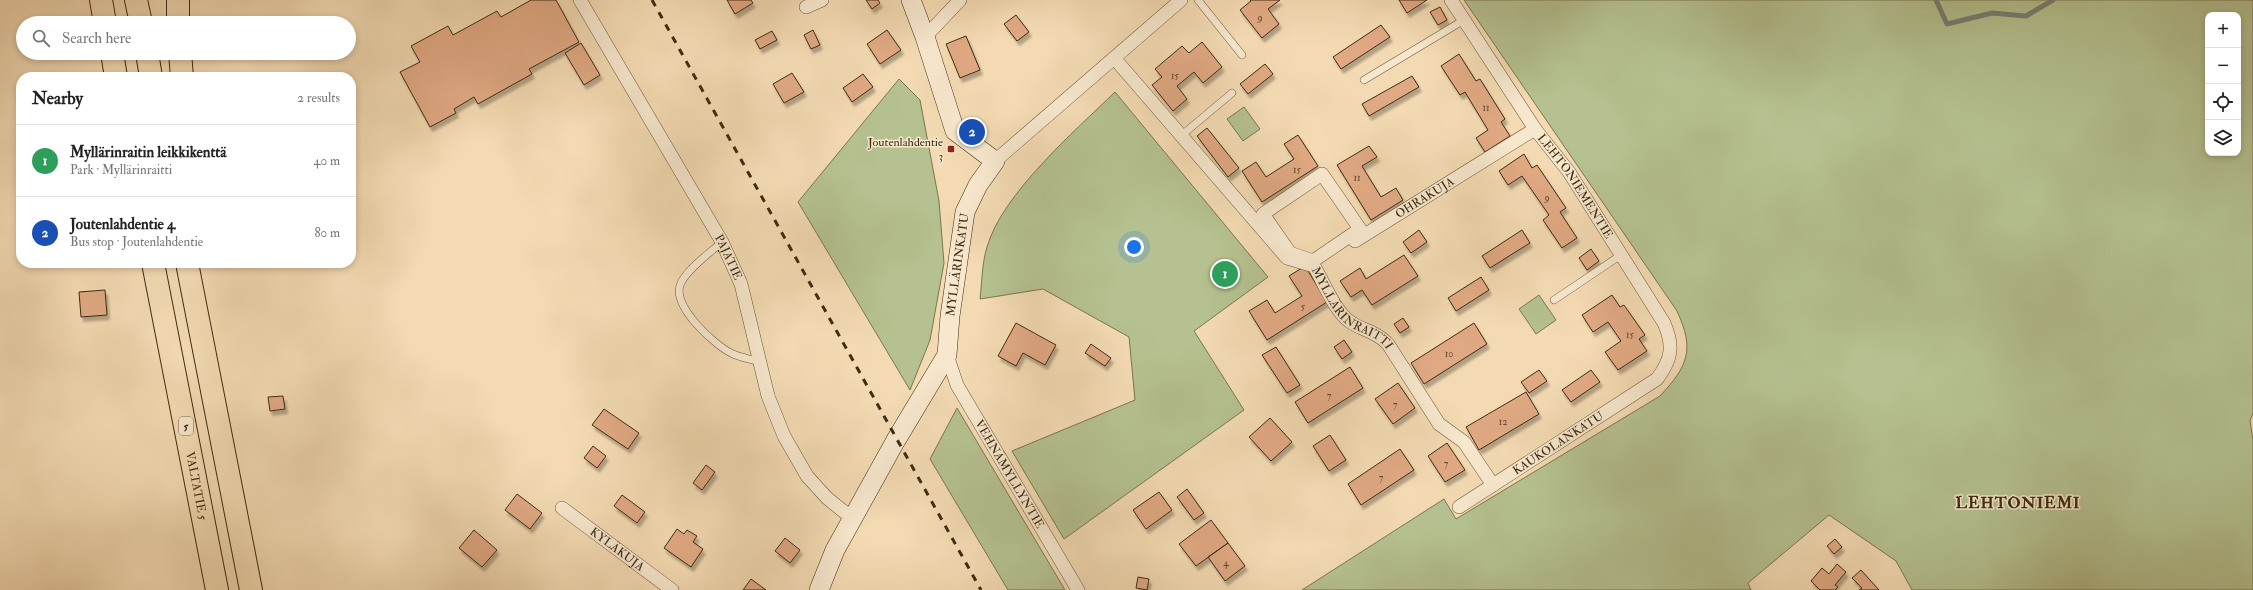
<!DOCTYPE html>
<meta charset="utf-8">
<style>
body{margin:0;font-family:"IM FELL Double Pica",serif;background:#f2f2f2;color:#222}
.controls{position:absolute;right:12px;top:12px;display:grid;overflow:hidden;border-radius:8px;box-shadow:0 2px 6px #0003}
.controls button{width:36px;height:36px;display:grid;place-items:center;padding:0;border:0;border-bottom:1px solid #e0e0e0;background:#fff;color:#222;font:20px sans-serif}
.you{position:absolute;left:1134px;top:247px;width:14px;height:14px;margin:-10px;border:3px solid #fff;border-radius:50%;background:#1a73e8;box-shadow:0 0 0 6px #1a73e833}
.badge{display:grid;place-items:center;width:26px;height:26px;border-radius:50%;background:#0f766e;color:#fff;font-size:13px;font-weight:700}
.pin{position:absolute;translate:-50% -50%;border:2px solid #fff;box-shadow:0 1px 4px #0006}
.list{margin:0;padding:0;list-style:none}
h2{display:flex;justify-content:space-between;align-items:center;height:52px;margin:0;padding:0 16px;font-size:17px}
h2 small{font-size:13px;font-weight:400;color:#767676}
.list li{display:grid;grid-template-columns:26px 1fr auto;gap:12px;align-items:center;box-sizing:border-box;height:72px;padding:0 16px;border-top:1px solid #e0e0e0}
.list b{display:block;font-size:15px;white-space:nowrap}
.list p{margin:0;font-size:13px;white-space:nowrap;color:#767676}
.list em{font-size:13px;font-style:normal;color:#767676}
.icon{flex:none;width:22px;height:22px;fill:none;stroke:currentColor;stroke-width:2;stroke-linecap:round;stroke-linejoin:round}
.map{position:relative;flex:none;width:2253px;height:590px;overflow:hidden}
.search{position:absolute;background:#fff;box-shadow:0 2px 6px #0003;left:16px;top:16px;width:340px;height:44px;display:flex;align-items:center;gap:10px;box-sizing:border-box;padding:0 14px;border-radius:22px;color:#767676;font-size:15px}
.panel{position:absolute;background:#fff;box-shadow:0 2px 6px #0003;left:16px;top:72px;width:340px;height:196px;border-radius:16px}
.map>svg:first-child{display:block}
.green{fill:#b5c190;stroke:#7a7650;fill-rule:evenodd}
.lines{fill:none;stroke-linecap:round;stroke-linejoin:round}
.stream{stroke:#788074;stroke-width:5}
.building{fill:#e0a983;stroke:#3e2c11;filter:url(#shadow)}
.lane-casing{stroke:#6b5839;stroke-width:8}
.street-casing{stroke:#6b5839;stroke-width:14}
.secondary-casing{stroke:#3e2c11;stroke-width:20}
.highway-casing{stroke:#3e2c11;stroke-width:24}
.lane{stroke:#f7e7cd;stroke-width:7}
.street{stroke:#f7e7cd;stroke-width:13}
.secondary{stroke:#f7e7cd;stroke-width:19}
.highway{stroke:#f3dab2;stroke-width:22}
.rail{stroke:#3e2c11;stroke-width:3;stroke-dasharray:7 7;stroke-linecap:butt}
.poi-dot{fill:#8f2418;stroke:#f7e7cd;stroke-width:1.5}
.labels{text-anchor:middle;stroke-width:3;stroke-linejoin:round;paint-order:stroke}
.number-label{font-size:10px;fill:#664b2e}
.shield{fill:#f7e7cd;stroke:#766449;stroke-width:1}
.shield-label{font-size:11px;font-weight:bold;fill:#3e2c11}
.poi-label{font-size:12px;fill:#3e2c11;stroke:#f7e7cd;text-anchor:end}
.street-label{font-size:12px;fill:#3e2c11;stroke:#f7e7cd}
.district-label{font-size:16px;font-weight:bold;letter-spacing:1px;fill:#3e2c11;stroke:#f7e7cd}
</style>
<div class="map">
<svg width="2253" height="590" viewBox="0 0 2253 590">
<defs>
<filter id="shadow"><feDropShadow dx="2.5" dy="4.5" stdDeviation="1" flood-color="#0004"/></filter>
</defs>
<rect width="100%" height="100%" fill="#f3dab2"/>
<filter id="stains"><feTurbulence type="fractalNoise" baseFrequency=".005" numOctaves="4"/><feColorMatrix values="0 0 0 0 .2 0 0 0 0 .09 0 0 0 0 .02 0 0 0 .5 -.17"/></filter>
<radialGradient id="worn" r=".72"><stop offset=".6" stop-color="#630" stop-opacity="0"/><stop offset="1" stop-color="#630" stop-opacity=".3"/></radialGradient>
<!-- green -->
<path class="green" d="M1464,0H2253V413L2250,421L2253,440V590H1912L1896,561L1829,515L1748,583L1751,590H1302L1444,499L1456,519L1660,396C1688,366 1695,350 1677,311ZM2208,15H2238V153H2208Z
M899,79L920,100L939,201L944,263L930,340L910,390L798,202Z
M1115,92L1268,277L1194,331L1244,410L1064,539L1012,451L1135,400L1129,337L1043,289L980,299C982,282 982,263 987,247C1002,194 1075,131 1115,92Z
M1244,107L1260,129L1243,141L1227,119Z
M1539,295L1556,320L1536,334L1519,309Z
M957,408L1065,590H1008L930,459Z"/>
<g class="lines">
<!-- stream -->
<path class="stream" d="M1936,0L1947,24L1992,13L2026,16L2053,0"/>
</g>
<!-- building -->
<path class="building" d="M531,0H556L579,42L529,69L532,74L478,104L474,97L454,109L456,113L430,127L400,72L420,62L411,46L448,26L453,35L497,11L501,17Z
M727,0H751L753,3L735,14Z
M866,0H878L880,3L872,9Z
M1250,0H1280L1268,9L1279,24L1262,38L1240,10L1251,1Z
M1399,0H1427L1407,13Z
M1440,7L1447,20L1438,25L1430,12Z
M1016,15L1029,32L1017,41L1004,24Z
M1381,25L1390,37L1341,69L1333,57Z
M813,30L820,45L811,49L804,35Z
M887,30L901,50L880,64L867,44Z
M772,31L777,40L760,49L755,40Z
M966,36L980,70L960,78L946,44Z
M1202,42L1222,67L1203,83L1194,72L1177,86L1187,99L1173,111L1152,85L1162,77L1155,69L1182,46L1189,53Z
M581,43L600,75L584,85L565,53Z
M1459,54L1476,81L1480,79L1505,119L1501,122L1510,136L1485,152L1476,138L1488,130L1465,92L1460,95L1441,66Z
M1265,64L1273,74L1248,94L1240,84Z
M792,73L804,92L784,103L773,84Z
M863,74L873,87L852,102L843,88Z
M1412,76L1419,87L1369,116L1362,104Z
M1207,128L1239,168L1228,177L1197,136Z
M1298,135L1318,166L1262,202L1242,171L1256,162L1266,177L1294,159L1284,144Z
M1369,146L1377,157L1362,166L1381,197L1396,188L1403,200L1371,220L1337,165Z
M1524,154L1532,168L1537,165L1566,208L1560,212L1577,238L1562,248L1543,220L1549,215L1522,176L1508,185L1499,171Z
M1419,230L1427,242L1411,253L1403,242Z
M1522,230L1530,243L1490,268L1482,256Z
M1591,249L1599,261L1587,270L1579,258Z
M1404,255L1418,276L1372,305L1362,290L1351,297L1340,281L1360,268L1366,279Z
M1305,266L1327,302L1267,340L1249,311L1267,300L1275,313L1302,296L1289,276Z
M1481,277L1489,290L1456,311L1448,298Z
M105,290L107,315L81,317L79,292Z
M1612,295L1620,307L1624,305L1645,335L1639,339L1647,351L1618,370L1605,352L1621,341L1608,322L1593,332L1582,315Z
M1403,318L1409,327L1400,333L1394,324Z
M1016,323L1056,345L1045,365L1023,353L1016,366L998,356Z
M1474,323L1487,344L1424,384L1411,363Z
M1344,340L1352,352L1342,359L1334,347Z
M1091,344L1111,358L1105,366L1085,353Z
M1276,347L1300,385L1287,393L1262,355Z
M1350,367L1363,388L1308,423L1295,402Z
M1539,370L1547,381L1529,393L1521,382Z
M1591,370L1600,382L1571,402L1562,390Z
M1398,383L1415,408L1393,424L1375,399Z
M1526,392L1539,414L1479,450L1466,427Z
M283,396L285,409L270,411L268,397Z
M604,409L639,433L628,449L592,425Z
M1270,418L1292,442L1271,461L1249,437Z
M1330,435L1346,460L1329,471L1313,446Z
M1447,443L1465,470L1445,482L1428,456Z
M593,446L606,456L597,468L584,458Z
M1400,449L1414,470L1361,505L1348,484Z
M706,465L715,472L702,490L693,483Z
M1187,489L1204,513L1194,520L1177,497Z
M1159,492L1172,510L1146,529L1133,510Z
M517,494L542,513L530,529L505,510Z
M622,495L645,512L637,523L614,506Z
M1211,520L1228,543L1196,566L1179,544Z
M677,529L684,534L687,530L697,536L693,542L703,549L691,567L664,548Z
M474,530L497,550L482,567L459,548Z
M785,538L800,550L790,563L775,551Z
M1835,539L1842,547L1834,554L1827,546Z
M1228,543L1245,566L1225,581L1208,557Z
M1837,564L1846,572L1835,585L1838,587L1835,590H1820L1811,581L1822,568L1829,574Z
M1861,570L1879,590H1859L1862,588L1852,578Z
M1138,577L1149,579L1147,590L1136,588Z
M751,579L766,590H743Z"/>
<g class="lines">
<!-- lane casing -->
<g class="lane-casing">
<path id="lane" d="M1198,0L1242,55
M1364,80L1464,20
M1182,135L1232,93
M722,242C711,252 687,269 681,283C670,305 715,346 733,354C742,358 751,359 760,362
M1554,300L1621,255"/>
</g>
<!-- street casing -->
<g class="street-casing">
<g id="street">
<path id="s1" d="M580,0L722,242L741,284L768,396L784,436L807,476L827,498L853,519"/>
<path id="s2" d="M1451,0L1535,129L1569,172L1664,323C1674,346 1672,359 1657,379L1459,507"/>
<path d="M806,7L822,0"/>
<path d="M925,37L960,0"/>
<path id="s3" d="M1115,59L1287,258L1314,266C1323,281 1335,311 1349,321C1362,331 1375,330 1388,344L1439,424L1464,442L1493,485"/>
<path d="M995,161L1181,0"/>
<path d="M1322,174L1360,229L1313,261L1290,253L1263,214Z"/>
<path id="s4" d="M1355,241L1535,129"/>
<path id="s5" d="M947,355L957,385L1078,590"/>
<path id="s6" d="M562,508L672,590"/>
</g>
</g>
<!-- secondary casing -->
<g class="secondary-casing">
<g id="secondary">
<path id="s7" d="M819,590L835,550L896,440L947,355L950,316L965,212L978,185L995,161L955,131L925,37L911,0"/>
</g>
</g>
<!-- highway casing -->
<g class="highway-casing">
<g id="highway">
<path d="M101,0L105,23"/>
<path d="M136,0L141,23"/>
<path d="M178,0V23"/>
<path d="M112,53L116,77"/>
<path d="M147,53L151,77"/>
<path d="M180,53L182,77"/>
<path id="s8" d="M153,263L217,590"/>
<path d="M187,263L251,590"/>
</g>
</g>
<!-- lane -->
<use href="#lane" class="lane"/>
<!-- street -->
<use href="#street" class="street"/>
<!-- secondary -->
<use href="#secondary" class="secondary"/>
<!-- highway -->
<use href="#highway" class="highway"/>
<!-- rail -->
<path class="rail" d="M652,0L981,590"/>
</g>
<!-- markers -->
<rect class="poi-dot" x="947" y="145" width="8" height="8" rx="2"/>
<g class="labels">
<!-- number labels -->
<g class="number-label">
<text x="1260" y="21">9</text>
<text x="1175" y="79">15</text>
<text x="1486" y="111">11</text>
<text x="1297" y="173">15</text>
<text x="1357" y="181">11</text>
<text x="1547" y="201">9</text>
<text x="1303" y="310">5</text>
<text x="1630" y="338">15</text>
<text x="1449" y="357">10</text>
<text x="1329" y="399">7</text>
<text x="1395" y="408">7</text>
<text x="1503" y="425">12</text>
<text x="1446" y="467">7</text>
<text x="1381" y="481">7</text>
<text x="1226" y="566">4</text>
</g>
<!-- shield labels -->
<rect class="shield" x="179" y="417" width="14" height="18" rx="3"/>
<g class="shield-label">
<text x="186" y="430">5</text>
</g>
<!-- poi labels -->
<g class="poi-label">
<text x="943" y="146">Joutenlahdentie<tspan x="943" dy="14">3</tspan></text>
</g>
<!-- street labels -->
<g class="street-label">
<text dy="4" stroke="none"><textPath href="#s2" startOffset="224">LEHTONIEMENTIE</textPath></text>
<text dy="4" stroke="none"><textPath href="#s4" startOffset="82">OHRAKUJA</textPath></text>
<text dy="4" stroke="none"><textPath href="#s1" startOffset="297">PAJATIE</textPath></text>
<text dy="4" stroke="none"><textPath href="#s7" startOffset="359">MYLLÄRINKATU</textPath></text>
<text dy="4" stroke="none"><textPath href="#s3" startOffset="350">MYLLÄRINRAITTI</textPath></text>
<text transform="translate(1558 443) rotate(-33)" y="4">KAUKOLANKATU</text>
<text dy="4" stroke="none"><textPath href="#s5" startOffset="135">VEHNÄMYLLYNTIE</textPath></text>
<text dy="4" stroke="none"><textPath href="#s8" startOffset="227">VALTATIE 5</textPath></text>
<text dy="4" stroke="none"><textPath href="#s6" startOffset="69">KYLÄKUJA</textPath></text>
</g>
<!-- district labels -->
<g class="district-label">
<text x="2018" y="508">LEHTONIEMI</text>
</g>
</g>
<rect width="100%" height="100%" filter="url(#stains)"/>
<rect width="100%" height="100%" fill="url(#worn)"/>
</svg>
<div class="controls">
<button>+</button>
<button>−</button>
<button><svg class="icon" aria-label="locate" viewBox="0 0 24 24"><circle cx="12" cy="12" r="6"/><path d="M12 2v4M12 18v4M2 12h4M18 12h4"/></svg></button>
<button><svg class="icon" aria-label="layers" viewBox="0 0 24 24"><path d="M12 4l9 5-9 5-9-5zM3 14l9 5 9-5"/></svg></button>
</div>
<div class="you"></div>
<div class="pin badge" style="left:1225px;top:274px;background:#2e9e5b">1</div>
<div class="pin badge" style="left:972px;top:132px;background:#1a4fb4">2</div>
<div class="search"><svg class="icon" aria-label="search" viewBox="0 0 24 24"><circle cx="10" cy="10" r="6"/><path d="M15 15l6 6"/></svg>Search here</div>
<section class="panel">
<h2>Nearby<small>2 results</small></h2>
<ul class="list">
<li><span class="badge" style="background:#2e9e5b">1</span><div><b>Myllärinraitin leikkikenttä</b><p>Park · Myllärinraitti</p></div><em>40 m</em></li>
<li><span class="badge" style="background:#1a4fb4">2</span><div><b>Joutenlahdentie 4</b><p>Bus stop · Joutenlahdentie</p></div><em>80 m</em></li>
</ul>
</section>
</div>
